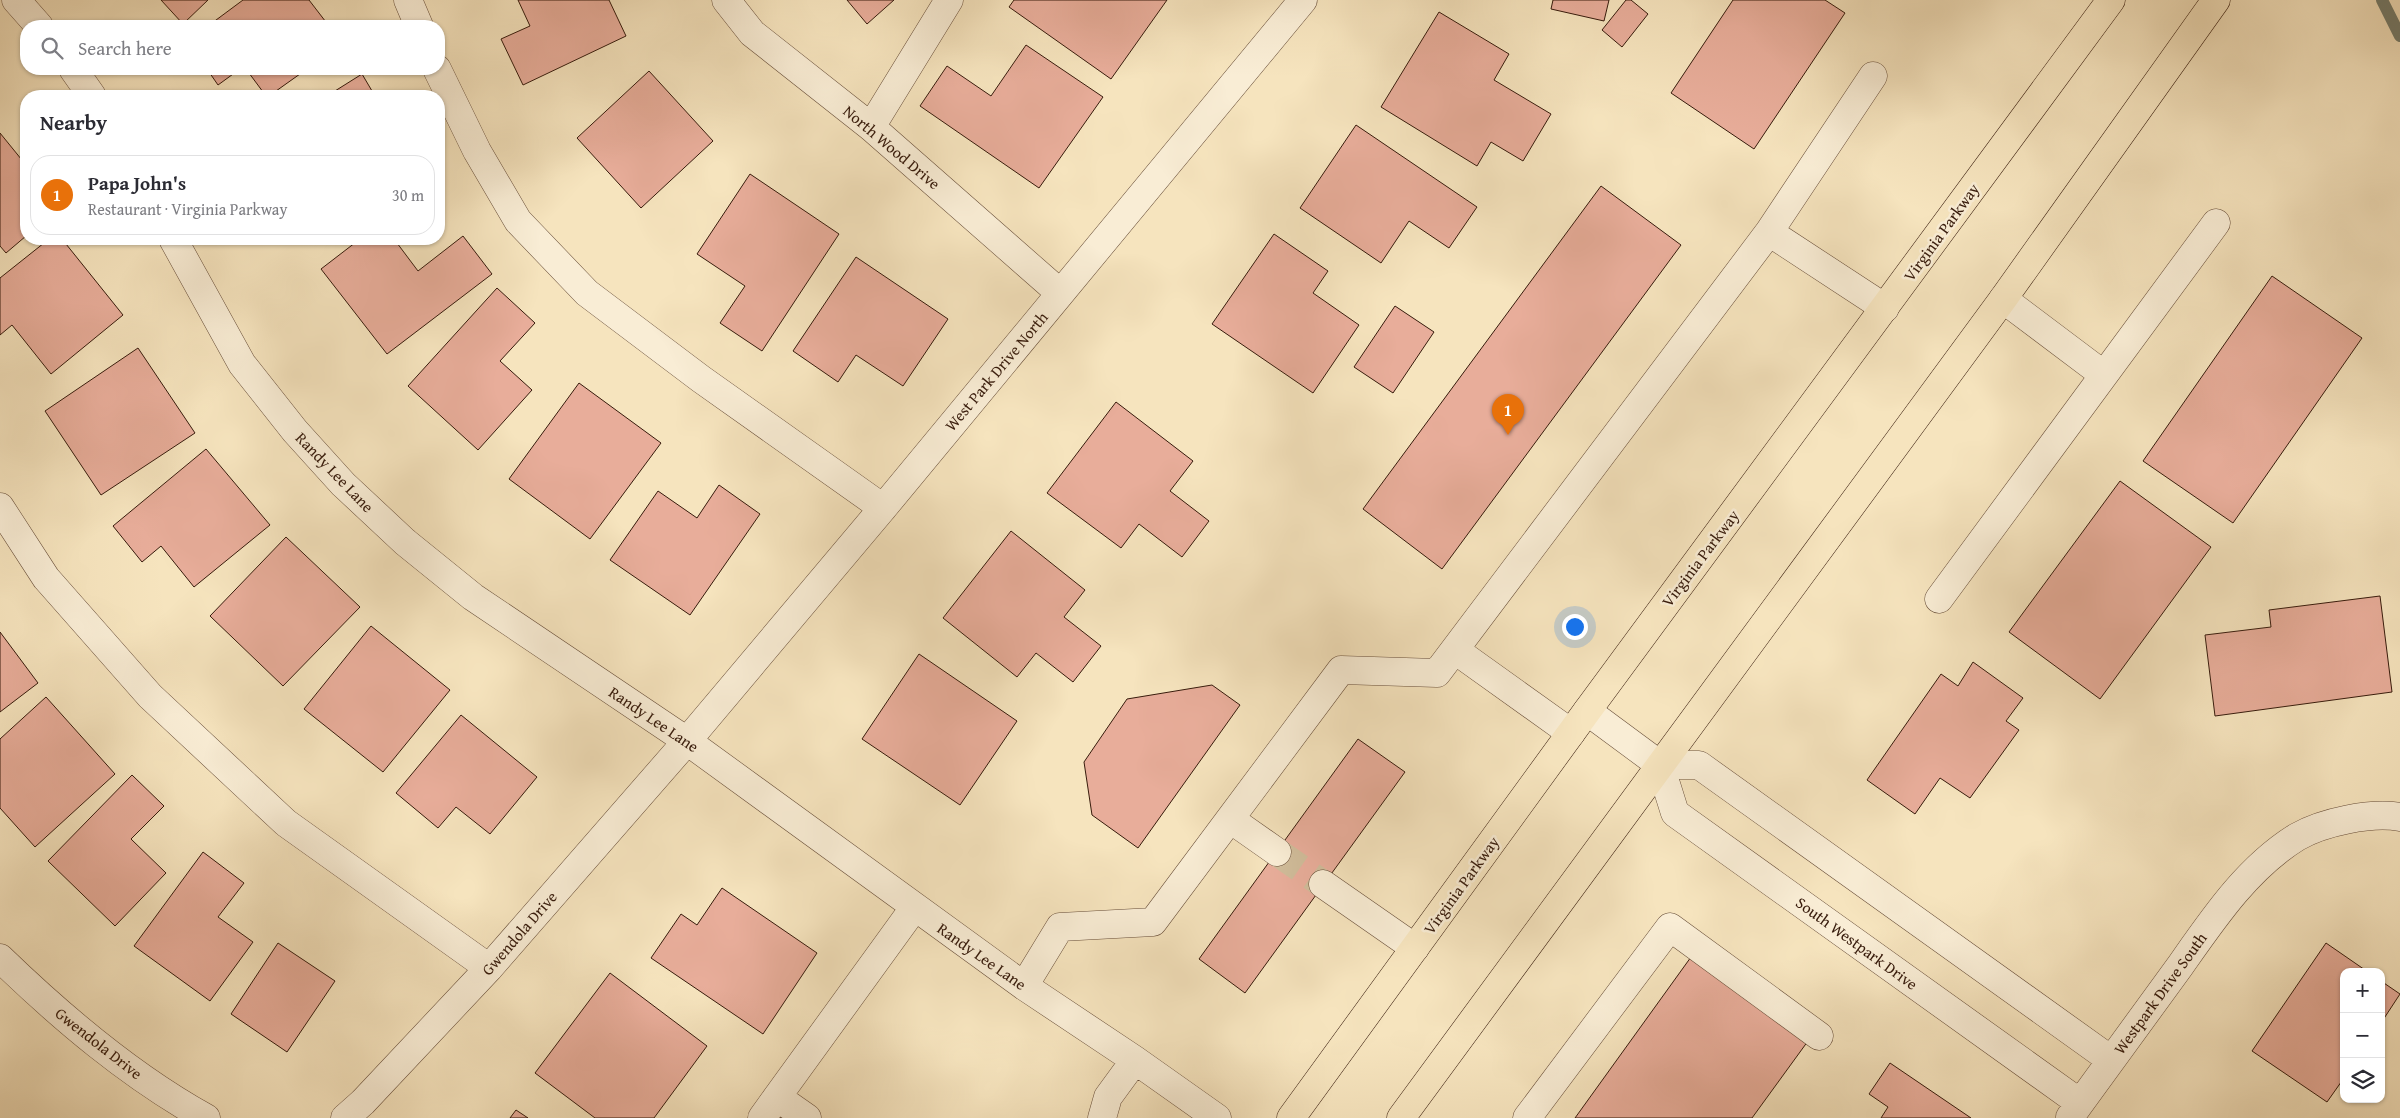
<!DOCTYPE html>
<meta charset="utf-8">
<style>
body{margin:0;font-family:"Gentium Book Plus",serif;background:#f2f2f3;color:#2b2b33}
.controls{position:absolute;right:15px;bottom:15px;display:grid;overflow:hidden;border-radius:10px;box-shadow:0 1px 4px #0004}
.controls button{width:45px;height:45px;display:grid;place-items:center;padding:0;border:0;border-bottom:1px solid #e1e1e2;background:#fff;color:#2b2b33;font:25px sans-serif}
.you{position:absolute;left:1574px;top:626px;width:18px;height:18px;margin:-12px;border:4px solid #fff;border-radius:50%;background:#1a73e8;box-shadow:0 0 0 8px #1a73e833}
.badge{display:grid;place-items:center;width:32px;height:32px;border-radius:50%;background:#8f2418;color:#fff;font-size:16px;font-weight:700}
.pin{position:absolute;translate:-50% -41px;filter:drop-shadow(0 1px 2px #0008)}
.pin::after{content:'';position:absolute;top:26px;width:18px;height:15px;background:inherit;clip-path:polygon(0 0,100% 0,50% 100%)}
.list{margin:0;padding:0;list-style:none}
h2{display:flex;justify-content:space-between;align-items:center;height:65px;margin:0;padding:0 20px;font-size:21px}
h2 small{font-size:16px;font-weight:400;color:#7c7c81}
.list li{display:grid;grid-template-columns:32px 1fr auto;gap:15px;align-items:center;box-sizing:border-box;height:80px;margin:0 10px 10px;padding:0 10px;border:1px solid #e1e1e2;border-radius:20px}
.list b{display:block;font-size:19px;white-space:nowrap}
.list p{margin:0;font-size:16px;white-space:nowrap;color:#7c7c81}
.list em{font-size:16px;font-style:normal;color:#7c7c81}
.icon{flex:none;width:28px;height:28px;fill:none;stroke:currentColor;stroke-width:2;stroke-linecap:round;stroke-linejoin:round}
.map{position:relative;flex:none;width:2400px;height:1118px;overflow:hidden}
.search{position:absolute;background:#fff;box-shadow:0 1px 4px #0004;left:20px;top:20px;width:425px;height:55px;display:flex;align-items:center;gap:12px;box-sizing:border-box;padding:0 18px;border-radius:20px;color:#7c7c81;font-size:19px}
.panel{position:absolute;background:#fff;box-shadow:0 1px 4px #0004;left:20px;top:90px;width:425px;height:155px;border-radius:20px}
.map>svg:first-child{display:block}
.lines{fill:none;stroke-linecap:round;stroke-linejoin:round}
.stream{stroke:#747d6d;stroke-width:12}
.building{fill:#e8ad9a;stroke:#371b0c}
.minor-tunnel{stroke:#d0bc9a;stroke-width:28;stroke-dasharray:28 14;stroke-linecap:butt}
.minor-casing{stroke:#674d38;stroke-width:29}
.major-casing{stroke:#371b0c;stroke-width:29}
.minor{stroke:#f9edd5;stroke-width:28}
.major{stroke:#f6e4be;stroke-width:28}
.labels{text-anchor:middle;stroke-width:5;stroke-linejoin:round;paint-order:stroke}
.street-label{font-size:16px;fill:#371b0c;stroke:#f9edd5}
</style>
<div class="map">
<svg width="2400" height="1118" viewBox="0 0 2400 1118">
<rect width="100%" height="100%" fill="#f6e4be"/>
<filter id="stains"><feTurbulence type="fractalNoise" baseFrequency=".004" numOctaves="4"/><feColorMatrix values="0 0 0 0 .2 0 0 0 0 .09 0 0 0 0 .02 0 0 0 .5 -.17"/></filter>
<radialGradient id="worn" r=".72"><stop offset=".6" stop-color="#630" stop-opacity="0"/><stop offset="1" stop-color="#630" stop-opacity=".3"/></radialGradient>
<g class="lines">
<!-- stream -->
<path class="stream" d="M2382,0L2400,36"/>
</g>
<!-- building -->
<path class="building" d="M161,0H208L183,24Z
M243,0H309L329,26H208Z
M518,0H609L626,36L523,85L501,39L530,26Z
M847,0H894L867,24Z
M1014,0H1167L1111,79L1009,7Z
M1553,0H1609L1604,21L1551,9Z
M1626,0H1631L1648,14L1622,47L1602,30Z
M1733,0H1825L1845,13L1754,149L1671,93Z
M1439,12L1509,54L1494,80L1551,114L1523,161L1491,142L1477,166L1381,107Z
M1026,45L1103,97L1039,188L920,106L947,66L991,96Z
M207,69H240L218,85Z
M246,69H307L269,96H266Z
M649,71L713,141L641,208L577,138Z
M362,74L375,96H327Z
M1356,125L1477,207L1449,248L1409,221L1381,263L1300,208Z
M0,133L26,165V236L6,253L0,246Z
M750,174L839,234L762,351L720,323L745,286L697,254Z
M1601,186L1681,245L1442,569L1363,509Z
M1274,234L1328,271L1313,293L1359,325L1313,393L1212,324Z
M463,236L492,274L387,354L321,269L360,239H394L418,271Z
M49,239H62L123,315L51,374L12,325L0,335V278Z
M856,257L948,319L903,386L856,355L838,382L793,351Z
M2272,276L2362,338L2233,523L2143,461Z
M497,288L535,323L500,361L532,390L478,450L408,386Z
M1395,306L1434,332L1393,393L1354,367Z
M138,348L195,433L101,495L45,411Z
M579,383L661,443L590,539L509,479Z
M1116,402L1193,461L1170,491L1209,521L1182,557L1139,524L1121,548L1047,493Z
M206,449L270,525L194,587L161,546L142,562L113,526Z
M2120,481L2211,547L2100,699L2009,632Z
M719,485L760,514L690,615L610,560L658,491L697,518Z
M1011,531L1085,590L1064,617L1101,646L1073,682L1036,653L1017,677L943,618Z
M286,537L360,607L283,686L210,616Z
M2380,596L2392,692L2215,716L2205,635L2271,627L2269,610Z
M371,626L450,690L383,772L304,709Z
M0,632L38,683L0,712Z
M919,654L1017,721L960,805L862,739Z
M1973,662L2023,698L2006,721L2019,730L1970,798L1940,778L1915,814L1867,780L1941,674L1958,686Z
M1212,685L1240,705L1138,848L1092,815L1084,762L1127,699Z
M46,697L115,774L35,847L0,808V739Z
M461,715L537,777L490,834L456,807L438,828L396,793Z
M1358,739L1405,772L1245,993L1199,959Z
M132,775L164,806L131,839L166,873L115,926L48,861Z
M203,852L244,883L218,917L253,942L210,1001L134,946Z
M722,888L817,953L763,1034L651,958L681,914L697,925Z
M278,943L335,981L287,1052L231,1014Z
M2326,943L2368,972H2344V1078L2327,1102L2252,1051Z
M1691,957L1808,1041L1752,1118H1575Z
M610,973L707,1046L654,1118H595L535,1073Z
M2381,981L2400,994L2381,1023Z
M1890,1063L1971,1118H1881L1888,1107L1869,1094Z
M516,1110L528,1118H510Z"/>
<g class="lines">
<!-- minor-tunnel -->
<path class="minor-tunnel" d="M1277,852L1323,884"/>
<!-- minor casing -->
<g class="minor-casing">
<path id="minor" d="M16,0L39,26
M408,0L419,26
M726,0L752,33L871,127L1060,293
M73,69L92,96
M437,69L477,151L518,221L587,293L701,379L883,508
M871,127L949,0
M1769,232L1873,76
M173,239L242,364L295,431L343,484L405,542L473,597L687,741L1024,986L1135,1060L1217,1118
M2003,299L2104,375
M0,507L46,578L150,696L286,823L489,968
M1939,599L2216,223
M1455,650L1571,733
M1587,711L1660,765H1699L2111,1060
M1660,765L1675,813L2080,1103
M1230,819L1277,852
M1323,884L1415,948
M0,958C62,1018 130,1076 206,1118
M1024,986L1060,927L1153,922L1341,670L1437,673L1769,232L1885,308
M777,1097L914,908
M2070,1117C2107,1067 2143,1016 2180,966C2213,919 2247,868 2297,837C2323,822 2371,812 2400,817
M345,1118L363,1102L489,968L687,741L883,508L1303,0
M762,1118L777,1097L807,1118
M1102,1118L1108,1097L1135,1060
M1527,1118L1670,927L1819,1036"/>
</g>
<!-- major casing -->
<g class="major-casing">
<path id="major" d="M1291,1118L1587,711L2111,0
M1401,1118L2003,299L2216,0"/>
</g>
<!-- minor -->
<use href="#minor" class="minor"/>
<!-- major -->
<use href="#major" class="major"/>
</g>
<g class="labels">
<!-- street labels -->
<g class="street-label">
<text transform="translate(892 147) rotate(40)" y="6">North Wood Drive</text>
<text transform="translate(1941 232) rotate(-54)" y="6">Virginia Parkway</text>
<text transform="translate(996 371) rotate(-50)" y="6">West Park Drive North</text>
<text transform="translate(335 472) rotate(46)" y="6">Randy Lee Lane</text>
<text transform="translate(1700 558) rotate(-53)" y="6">Virginia Parkway</text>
<text transform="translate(654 719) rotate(34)" y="6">Randy Lee Lane</text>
<text transform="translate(1461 885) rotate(-54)" y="6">Virginia Parkway</text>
<text transform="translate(519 933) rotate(-49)" y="6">Gwendola Drive</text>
<text transform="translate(1857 943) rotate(36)" y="6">South Westpark Drive</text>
<text transform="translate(982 956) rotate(35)" y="6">Randy Lee Lane</text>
<text transform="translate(2160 993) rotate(-54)" y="6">Westpark Drive South</text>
<text transform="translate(99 1043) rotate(38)" y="6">Gwendola Drive</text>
</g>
</g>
<rect width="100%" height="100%" filter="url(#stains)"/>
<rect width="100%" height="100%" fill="url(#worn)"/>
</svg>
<div class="controls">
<button>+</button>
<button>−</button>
<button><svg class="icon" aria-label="layers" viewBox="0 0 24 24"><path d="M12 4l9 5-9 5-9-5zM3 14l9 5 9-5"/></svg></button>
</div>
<div class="you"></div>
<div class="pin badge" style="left:1508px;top:435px;background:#e8710a">1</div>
<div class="search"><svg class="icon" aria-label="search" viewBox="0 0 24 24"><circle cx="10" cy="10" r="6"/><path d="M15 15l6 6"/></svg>Search here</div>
<section class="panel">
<h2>Nearby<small></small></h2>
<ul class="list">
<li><span class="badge" style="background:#e8710a">1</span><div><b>Papa John's</b><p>Restaurant · Virginia Parkway</p></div><em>30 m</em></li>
</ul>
</section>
</div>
